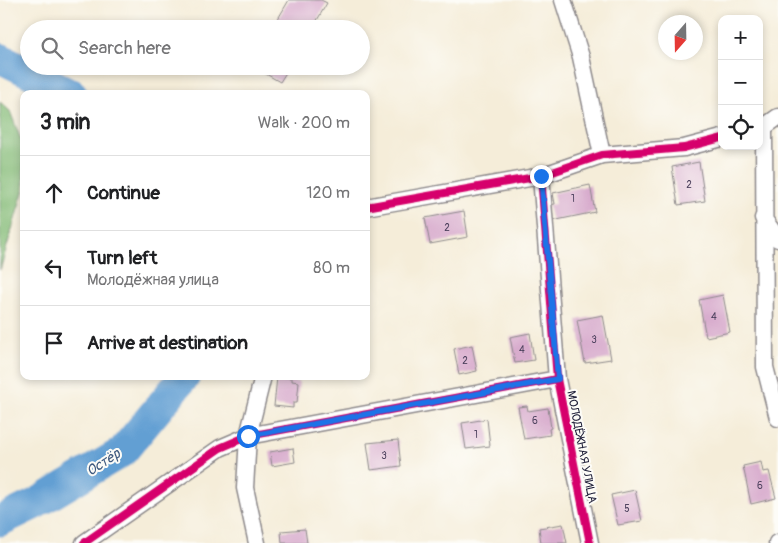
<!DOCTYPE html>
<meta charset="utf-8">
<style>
body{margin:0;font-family:Pangolin,sans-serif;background:#f6f6f6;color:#202124}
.controls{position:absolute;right:15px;top:15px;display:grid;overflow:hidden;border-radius:10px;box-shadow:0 2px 8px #0003}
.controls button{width:45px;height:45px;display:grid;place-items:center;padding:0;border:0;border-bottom:1px solid #e0e0e0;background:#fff;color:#202124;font:25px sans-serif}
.compass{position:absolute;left:658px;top:15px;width:45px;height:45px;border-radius:50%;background:#fff;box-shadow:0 2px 8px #0003;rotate:200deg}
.stop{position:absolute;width:15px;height:15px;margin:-11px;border:4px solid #1a73e8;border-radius:50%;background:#fff}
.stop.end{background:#1a73e8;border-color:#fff;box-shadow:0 1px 5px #0008}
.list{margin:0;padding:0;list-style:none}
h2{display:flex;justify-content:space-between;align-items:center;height:65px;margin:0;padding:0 20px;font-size:21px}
h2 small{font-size:16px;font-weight:400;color:#757577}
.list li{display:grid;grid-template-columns:32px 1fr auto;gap:15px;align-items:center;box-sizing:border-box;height:75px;padding:0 20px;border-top:1px solid #e0e0e0}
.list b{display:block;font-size:19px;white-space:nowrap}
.list p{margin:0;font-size:16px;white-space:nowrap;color:#757577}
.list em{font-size:16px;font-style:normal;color:#757577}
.icon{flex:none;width:28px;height:28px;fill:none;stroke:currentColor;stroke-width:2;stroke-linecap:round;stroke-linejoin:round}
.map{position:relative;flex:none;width:778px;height:543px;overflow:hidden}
.search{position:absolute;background:#fff;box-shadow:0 2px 8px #0003;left:20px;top:20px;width:350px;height:55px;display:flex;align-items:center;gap:12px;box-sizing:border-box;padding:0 18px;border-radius:28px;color:#757577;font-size:19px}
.panel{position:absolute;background:#fff;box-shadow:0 2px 8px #0003;left:20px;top:90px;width:350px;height:290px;border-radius:10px}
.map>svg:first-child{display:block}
.forest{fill:#84bb77;stroke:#536e59}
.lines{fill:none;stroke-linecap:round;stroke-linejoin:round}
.river{stroke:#629fd3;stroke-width:31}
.building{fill:#d8accd}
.minor-casing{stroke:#8c888a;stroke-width:19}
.minor{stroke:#fff;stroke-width:16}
.cycleway-casing{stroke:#fdfcf7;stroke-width:11}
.cycleway{stroke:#d6006c;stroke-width:8}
.route{stroke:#1a73e8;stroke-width:6}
.labels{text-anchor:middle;stroke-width:4;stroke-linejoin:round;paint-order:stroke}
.number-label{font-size:10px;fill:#504460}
.street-label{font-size:12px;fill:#22223b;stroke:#fdfcf7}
.water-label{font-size:14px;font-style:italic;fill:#3f5a7f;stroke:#fdfcf7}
</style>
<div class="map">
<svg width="778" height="543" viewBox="0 0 778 543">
<rect width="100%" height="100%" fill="#fdfcf7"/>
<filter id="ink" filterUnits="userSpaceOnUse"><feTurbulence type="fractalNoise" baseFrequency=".02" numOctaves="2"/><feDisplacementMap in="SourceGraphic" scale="10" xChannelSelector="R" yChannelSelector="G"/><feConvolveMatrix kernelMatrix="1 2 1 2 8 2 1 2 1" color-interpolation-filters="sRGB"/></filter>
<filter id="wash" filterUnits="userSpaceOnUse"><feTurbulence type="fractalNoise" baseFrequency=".0096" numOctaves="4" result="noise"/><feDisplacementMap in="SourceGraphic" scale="20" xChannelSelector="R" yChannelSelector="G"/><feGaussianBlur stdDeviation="1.12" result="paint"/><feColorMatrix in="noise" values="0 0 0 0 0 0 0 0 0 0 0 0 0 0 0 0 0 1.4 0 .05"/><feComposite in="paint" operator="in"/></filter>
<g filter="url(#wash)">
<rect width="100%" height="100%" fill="#f5edd9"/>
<!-- forest -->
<path class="forest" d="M0,102L10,111L23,145L24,189L0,270Z"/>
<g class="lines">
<!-- river -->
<path class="river" d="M0,58L72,94
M0,521L37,503L122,452L185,376"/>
</g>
<g id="blocks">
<!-- building -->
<path class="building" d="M289,0H321L327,3L312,29H272Z
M252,66H290L280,82Z
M699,162L705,201L678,205L672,167Z
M590,185L595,212L552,221L548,205L555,204L553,193Z
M464,211L468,237L430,244L425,218Z
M723,295L730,332L706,337L699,300Z
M603,315L611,359L585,363L577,320Z
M530,333L534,360L515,363L510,337Z
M472,345L477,371L459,375L454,349Z
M277,377L292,378V381L299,382L297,403H293V408L274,406Z
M527,406L528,411L548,408L551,428L549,429L550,435L524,439L518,407Z
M487,419L490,446L466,449L462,423Z
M398,440L401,466L371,470L367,443Z
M293,448L295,462L272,466L270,452Z
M761,462L763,472L769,471L776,498L751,504L743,466Z
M635,490L642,521L618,525L611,495Z
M563,524L567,543H541L539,528Z
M305,529L307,543H282L281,531Z"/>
</g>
</g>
<g filter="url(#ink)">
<use href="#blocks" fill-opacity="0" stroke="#8c888a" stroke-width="1"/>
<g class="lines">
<!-- minor casing -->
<g class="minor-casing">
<path id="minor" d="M563,0L581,57L602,155
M764,127L765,367L778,418
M759,129L764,127L778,117
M541,176L557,379L590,543
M366,207L541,176L602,155L684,148L722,138
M763,218L778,239
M84,543L220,448L248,436L557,379
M257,543L245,488L248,436L263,376
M777,543H778"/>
</g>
<!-- minor -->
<use href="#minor" class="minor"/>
<!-- cycleway casing -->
<g class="cycleway-casing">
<path id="cycleway" d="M541,176L557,379L590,543
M366,207L541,176L602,155L684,148L722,138
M84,543L220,448L248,436L557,379"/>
</g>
<!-- cycleway -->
<use href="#cycleway" class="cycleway"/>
</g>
</g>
<g class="lines" filter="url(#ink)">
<!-- route -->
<path class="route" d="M248,436L558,379L541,176"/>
</g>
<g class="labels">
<!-- number labels -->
<g class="number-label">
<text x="689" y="188">2</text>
<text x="573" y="202">1</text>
<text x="447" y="231">2</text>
<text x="714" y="320">4</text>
<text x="594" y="343">3</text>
<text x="522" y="353">4</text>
<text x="465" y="364">2</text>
<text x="535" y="424">6</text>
<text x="476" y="438">1</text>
<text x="384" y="459">3</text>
<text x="760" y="489">6</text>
<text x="627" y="512">5</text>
</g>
<!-- street labels -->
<g class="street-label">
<text transform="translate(582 447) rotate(79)" y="4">МОЛОДЁЖНАЯ УЛИЦА</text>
</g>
<!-- water labels -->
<g class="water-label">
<text transform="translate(103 462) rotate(-33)" y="5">Остёр</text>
</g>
</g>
</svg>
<div class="controls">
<button>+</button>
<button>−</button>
<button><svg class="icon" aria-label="locate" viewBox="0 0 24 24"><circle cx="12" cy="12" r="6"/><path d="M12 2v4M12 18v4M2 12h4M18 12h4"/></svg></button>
</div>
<svg class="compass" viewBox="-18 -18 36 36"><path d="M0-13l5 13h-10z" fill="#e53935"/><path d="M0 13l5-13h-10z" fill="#757577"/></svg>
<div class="stop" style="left:248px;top:436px"></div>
<div class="stop end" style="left:541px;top:176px"></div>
<div class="search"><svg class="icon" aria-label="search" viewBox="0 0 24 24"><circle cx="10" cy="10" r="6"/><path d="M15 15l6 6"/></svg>Search here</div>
<section class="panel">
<h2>3 min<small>Walk · 200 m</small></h2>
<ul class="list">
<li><svg class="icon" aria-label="ahead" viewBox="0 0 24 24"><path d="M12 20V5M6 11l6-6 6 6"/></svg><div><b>Continue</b></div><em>120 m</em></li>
<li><svg class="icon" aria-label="left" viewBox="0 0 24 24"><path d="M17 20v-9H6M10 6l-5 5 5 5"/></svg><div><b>Turn left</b><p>Молодёжная улица</p></div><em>80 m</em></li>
<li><svg class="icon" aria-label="arrive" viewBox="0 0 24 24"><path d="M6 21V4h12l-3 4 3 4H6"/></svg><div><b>Arrive at destination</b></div></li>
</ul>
</section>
</div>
